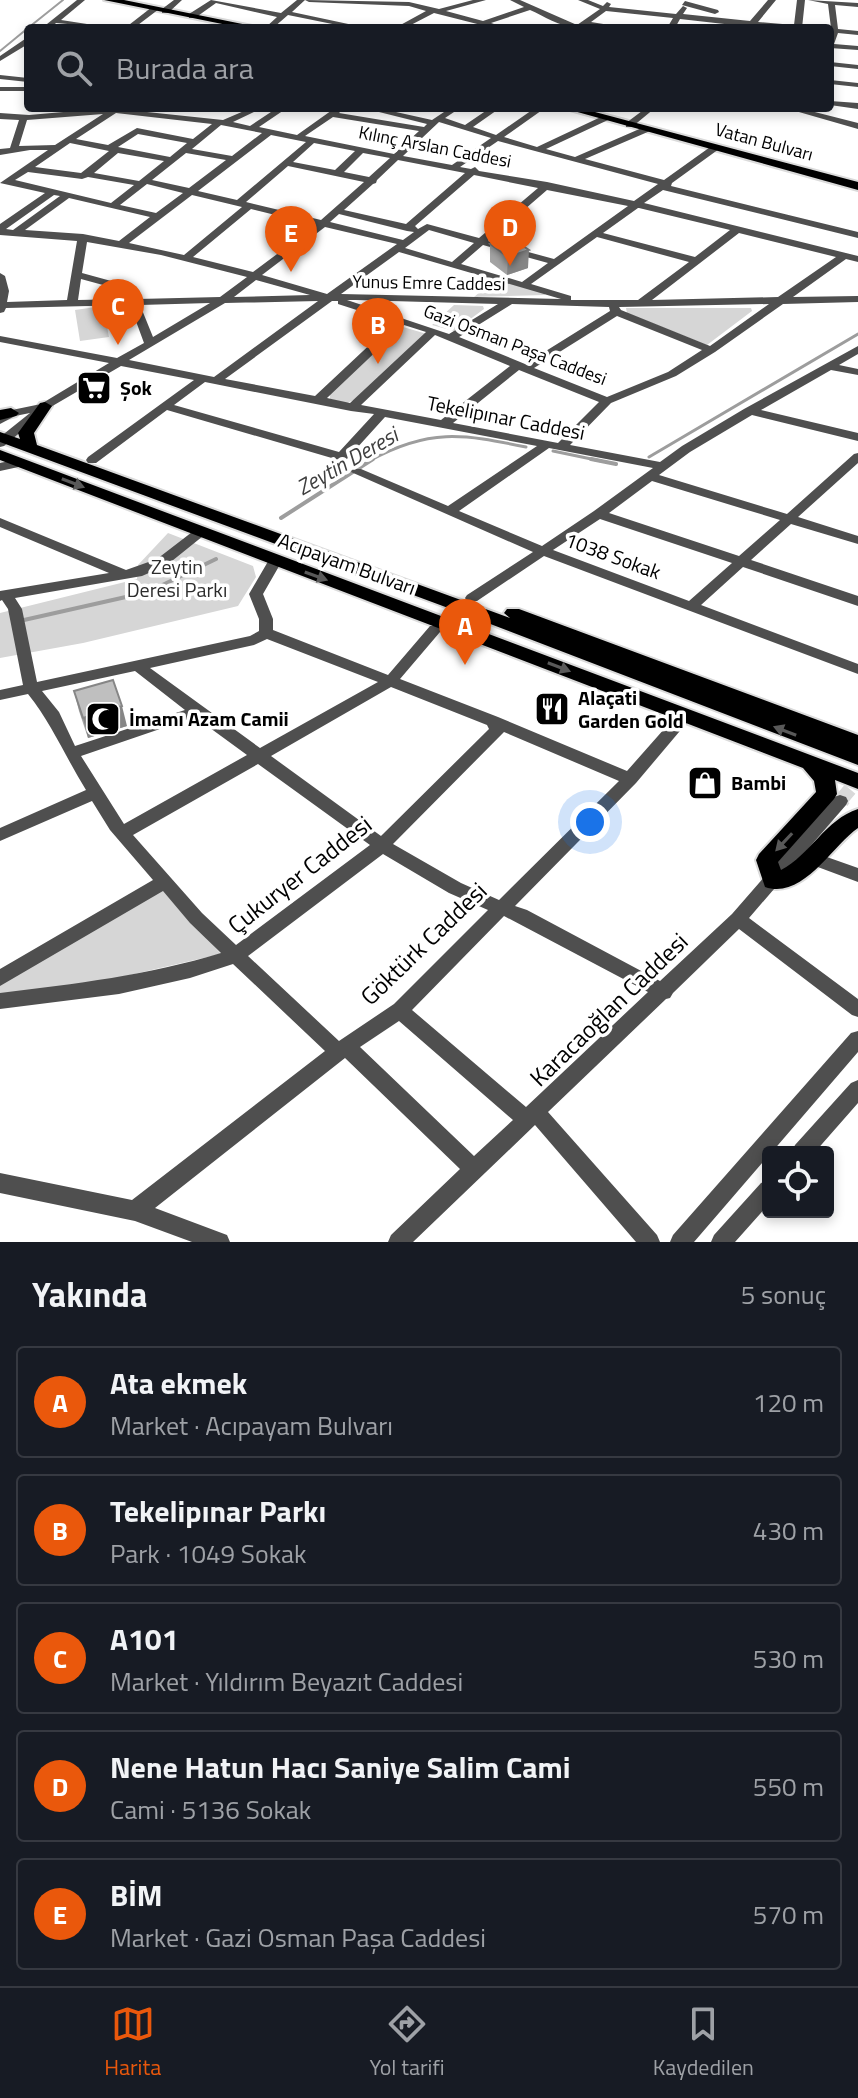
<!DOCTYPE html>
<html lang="tr">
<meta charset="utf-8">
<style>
body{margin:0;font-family:"Titillium Web",sans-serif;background:#242831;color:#f1f3f6}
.controls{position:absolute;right:24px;bottom:24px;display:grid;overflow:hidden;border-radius:8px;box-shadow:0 4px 12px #0003}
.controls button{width:72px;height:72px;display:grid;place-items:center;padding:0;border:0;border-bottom:2px solid #363941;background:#171b24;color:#f1f3f6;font:40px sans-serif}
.you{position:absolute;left:590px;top:822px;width:28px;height:28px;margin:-20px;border:6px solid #fff;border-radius:50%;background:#1a73e8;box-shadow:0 0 0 12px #1a73e833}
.badge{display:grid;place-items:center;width:52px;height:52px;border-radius:50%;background:#ea580c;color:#fff;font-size:26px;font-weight:700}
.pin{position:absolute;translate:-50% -66px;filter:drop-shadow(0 2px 4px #0008)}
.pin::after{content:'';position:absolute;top:42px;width:28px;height:24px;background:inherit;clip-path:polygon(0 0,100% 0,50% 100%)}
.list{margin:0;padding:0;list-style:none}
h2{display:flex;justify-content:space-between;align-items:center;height:104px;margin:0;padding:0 32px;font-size:34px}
h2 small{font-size:26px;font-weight:400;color:#9ea1a6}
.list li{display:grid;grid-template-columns:52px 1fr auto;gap:24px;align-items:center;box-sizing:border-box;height:112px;margin:0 16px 16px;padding:0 16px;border:2px solid #363941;border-radius:8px}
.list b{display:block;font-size:30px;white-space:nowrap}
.list p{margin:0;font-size:26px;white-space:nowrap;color:#9ea1a6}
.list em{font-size:26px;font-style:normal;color:#9ea1a6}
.icon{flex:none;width:44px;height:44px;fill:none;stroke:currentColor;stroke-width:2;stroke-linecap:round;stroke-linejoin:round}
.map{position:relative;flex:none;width:858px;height:1242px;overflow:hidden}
.search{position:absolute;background:#171b24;box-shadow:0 4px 12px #0003;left:24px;right:24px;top:24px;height:88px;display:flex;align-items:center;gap:20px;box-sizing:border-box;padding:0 28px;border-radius:8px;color:#9ea1a6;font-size:30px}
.sheet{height:744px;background:#171b24}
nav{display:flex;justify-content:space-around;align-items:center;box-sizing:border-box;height:112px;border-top:2px solid #363941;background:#171b24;font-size:22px;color:#9ea1a6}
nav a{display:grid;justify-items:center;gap:4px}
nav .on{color:#ea580c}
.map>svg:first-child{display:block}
.green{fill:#d6d6d6}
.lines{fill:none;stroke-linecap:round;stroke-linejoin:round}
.stream-far2{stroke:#9d9d9d;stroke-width:2}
.stream-far1{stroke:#9d9d9d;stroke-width:3}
.stream{stroke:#9d9d9d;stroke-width:4}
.minor-tunnel-far1{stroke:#d9d9d9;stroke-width:14;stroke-dasharray:14 7;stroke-linecap:butt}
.minor-tunnel{stroke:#d9d9d9;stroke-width:18;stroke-dasharray:18 9;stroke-linecap:butt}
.major-casing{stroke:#dbdbdb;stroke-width:4}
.minor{fill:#4f4f4f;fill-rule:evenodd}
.major{fill:#000;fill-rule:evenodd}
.wall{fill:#a4a4a4}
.shaded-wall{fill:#868686}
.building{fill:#bfbfbf;stroke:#868686;stroke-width:2}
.oneway{fill:#595959}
.labels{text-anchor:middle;stroke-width:7;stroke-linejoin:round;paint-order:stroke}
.far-street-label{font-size:18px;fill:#000;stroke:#fff}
.poi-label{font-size:20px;font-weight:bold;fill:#000;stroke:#fff;text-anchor:start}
.street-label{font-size:20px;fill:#000;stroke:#fff}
.park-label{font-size:20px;fill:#2d2d2d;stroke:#fff}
.water-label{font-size:22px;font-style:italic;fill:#3e3e3e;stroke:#fff}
.near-street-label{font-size:24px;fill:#000;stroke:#fff}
</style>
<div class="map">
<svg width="858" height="1242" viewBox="0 0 858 1242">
<rect width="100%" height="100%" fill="#fff"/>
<!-- green -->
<path class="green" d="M495,279L544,293L545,295L474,297Z
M454,305L483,306L484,309L454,331L432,325Z
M103,306L109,337L80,341L75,310Z
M626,308H751L752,311L707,345L627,313Z
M403,327L427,334L354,400L347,403L330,399V393Z
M168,533L253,566L256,577L238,606L83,643L0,658V613L137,579L138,565Z
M163,889L221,954L91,984L0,994V980Z"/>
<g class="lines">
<!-- stream-far2 -->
<path class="stream-far2" d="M28,28L63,0
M0,51L28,28"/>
<!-- stream-far1 -->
<path class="stream-far1" d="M553,451L601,461
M649,457L858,334
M369,461C429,428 462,434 526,447"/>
<!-- stream -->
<path class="stream" d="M591,459L616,464
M281,518L373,459
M24,620L148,592L216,559"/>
<!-- minor-tunnel-far1 -->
<path class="minor-tunnel-far1" d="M841,800L858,780"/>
<!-- minor-tunnel -->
<path class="minor-tunnel" d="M840,801L842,798"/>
<!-- major casing -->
<g class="major-casing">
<path id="major" d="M104,0H124L262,28H242Z
M563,108H580L858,182V190Z
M45,402L52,406L34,433L37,445L510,618L504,613L507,609H519L858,735V765L459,612L0,442V432L20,439L18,433L40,403Z
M11,408L19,413L16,416L0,420V410Z
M0,450L858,773V789L835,780L837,794L834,799L778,862L781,870C810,855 826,819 858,809V828C832,846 803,900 765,887L756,860L759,854L816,792L814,781L803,768L0,460Z"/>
</g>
<!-- minor -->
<path class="minor" d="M77,0H85L61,20L113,28L56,23L51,28H42Z
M174,0H182L168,13H162V9Z
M211,0L281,13L297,0H305L292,12L367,28H352L288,15L273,28H265L277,17L216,3L195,18H189V14Z
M305,0L409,2L439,9L473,0H486L446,11L483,21L524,7L510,0H520L577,25L600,9L578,0H588L603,6L607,2L611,4L609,7L676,14L683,6L687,8L683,14L750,21L768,0H776L758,22L794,25L797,0H805L802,28L751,27L680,19L675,28H667L673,18L606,11L591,22L628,28L586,25C569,33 546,17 530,10L491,23L506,28H493L434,13L405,28H395L426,11L409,6L309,2Z
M808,0L858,3V7L835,5L838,29L858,31V35L838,33L834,44L858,46V50L830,48L829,28H831L828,4Z
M685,1L718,10L719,12L715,14L682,5Z
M152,7L159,9L134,28H125Z
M25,39H28V44L0,61V56Z
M830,62L858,65V69L830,66Z
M0,75L28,78V82L0,79Z
M830,80L858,83V87L830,84Z
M0,87H28V91H0Z
M830,101L858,103V109L830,105Z
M109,108L223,120L251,108H262L233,122L250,126L277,108H287L259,127L297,135L335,108H344L339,113L424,127L427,124L363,108H378L432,120L450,108H460L445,118L465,125L490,108H500L473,127L496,135L535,108H545L504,137L537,147L605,115L609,118L608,120L546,149L575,157L644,127H650V131L585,159L664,180L713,145H719V149L672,183L671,186L858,232V238L663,190L644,203L858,256V262L846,259L793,297L858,296V302L783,304L715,352L676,376L611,403L570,445L660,462L682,446L744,409L858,346V354L839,365L858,369V375L831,370L761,410L858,433V441L752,415L690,452L659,475L787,514L854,454L858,453V463L798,517L858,536V544L791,524L751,560L858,596V606L743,567L701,605L858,664V674L544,556L477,601H467L465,598L467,595L533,552L351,472L353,469H361L448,506L537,446L385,417L346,460L342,461L167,410L96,463H88L86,460L88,457L194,380L121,366L49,408L4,446L0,447V437L30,413L15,416L0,424V415L7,411L41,404L109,363L0,342V336L117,358L144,343L130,305L6,308L4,312L0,313V273L5,276L9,291L7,302L67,300L77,241L0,235V224L45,193L0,183L48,150H30L0,155V149L10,148L19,120L0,119V113L29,115ZM116,113L212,124L193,139L137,128L108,145L76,139ZM103,114L55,145L19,146L27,120ZM333,117L419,131L394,154L305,136ZM439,122L491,138L452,165L403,156ZM221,125L262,133L232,156L192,149ZM138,134L187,143L170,157L118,147ZM271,135L306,142L237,200L198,191ZM498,141L658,184L634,201L547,182L479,171L475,167L471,169L460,167ZM70,143L109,151L81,173L35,167ZM314,143L355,151L335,170L293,162ZM118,153L164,161L139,181L94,173ZM186,153L226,160L189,188L152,180ZM363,153L390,158L369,177L344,172ZM398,160L465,173L406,224L344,210L373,184L376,183L377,180ZM288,166L364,182L321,220L246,202ZM28,172L82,179L88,177L134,185L111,203L15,180ZM474,175L538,188L479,238L427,224L418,229L415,226ZM147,184L183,193L156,213L120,205ZM547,190L628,206L554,259L488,241ZM54,195L60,196L13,230L6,229ZM192,195L242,207L184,255L129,243ZM69,198L150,217L119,241L83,234L25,230ZM638,208H639L730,230L695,257L603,233ZM251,209L316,225L253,272L193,257ZM339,214L407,231L414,232L403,240L330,222ZM325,227L397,244L327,294L262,275ZM429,230L474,243L452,262L405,248ZM739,233L836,257L778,297L652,300ZM597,237L689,262L638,300H571V296L531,284ZM87,242L161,255L247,277L220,297L138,299L133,287L82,273ZM483,245L548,263L522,282L461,264ZM399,252L561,299L341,294ZM81,279L125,291L128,299L78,300ZM256,280L310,295L234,297ZM347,300H355L498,304L449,334ZM318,301L214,377L129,360L225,303ZM332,301H338V304L394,322L315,396L225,379ZM210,303L153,337L140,305ZM512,304L609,307L610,311L525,364L459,337ZM769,304L710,346L621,310L619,307ZM617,316L702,350L668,372L607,397L534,368ZM404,325L426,332L350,403L327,398ZM435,335L510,366L441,420L361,405ZM519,370L599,402L558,443L453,423ZM205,382L351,411L374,414L339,452L174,405ZM549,448L653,468L594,511L542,546L459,511ZM652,481L780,520L739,556L609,513ZM600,519L732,563L689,601L553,550Z
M646,108H655L632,127H626V123Z
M785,108H799L858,123V129Z
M19,459L25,463L23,466L0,471V463Z
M0,518L126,570L157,559L196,529H206L208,532L167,565L142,576L15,598L22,609L37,682L250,636L259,631V619L249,594L270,558L275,557L282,561L263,594L273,619V630L388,675L430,626H440L442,629L440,632L400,679L498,717L627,771L680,711H690L693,715L690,719L636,783L515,906L527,910L660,981L732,914L834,797L840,795L846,797L848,801L846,805L807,850L858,868V882L799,860L749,918L858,999V1017L852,1015L739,929L673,993L670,998L666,999L548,1112L657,1235L660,1242H636L535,1125L413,1242H388L391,1235L460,1169L345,1058L155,1208L227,1235L230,1242H192L135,1221L0,1193V1173L132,1200L325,1051L233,964L190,978L119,994L0,1009V993C75,984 149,975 221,953L190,923L163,891L0,986V969L153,880L110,830L92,801L0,841V828L86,790C66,758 52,724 28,694L0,700V690L23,685L8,609L2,600L0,601V591L109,573L0,527ZM267,639L378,682L260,748L150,668L254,645ZM135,671L185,710L75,746L59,712L42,691ZM391,687L487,725L489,729L381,836L271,756ZM195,717L247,755L124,824L81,756ZM504,732L619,781L499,900L461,883L393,844ZM258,764L370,845L236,945L202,913L133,835ZM383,854L449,893L488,910L394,1004L339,1041L248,956ZM504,916L648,992L526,1107L412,1010ZM399,1021L513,1120L474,1156L360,1047Z
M858,1031V1052L772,1152H768V1156L694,1242H670L673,1235L851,1033Z
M858,1080V1103L815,1152H792L795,1145L851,1083Z
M768,1180V1205L735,1242H711L714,1235L761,1183Z"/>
<!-- major -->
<use href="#major" class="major"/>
</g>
<!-- wall -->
<path class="wall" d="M490,244L528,268L507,275L490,262Z
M74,691L127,726L88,738L79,711Z"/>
<!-- shaded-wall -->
<path class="shaded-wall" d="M529,250L528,268L507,275L508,257Z
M122,706L127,726L88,738L83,718Z"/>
<!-- building -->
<path class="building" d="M511,238L529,250L508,257L490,244Z
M113,680L122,706L83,718L74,691Z"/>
<!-- one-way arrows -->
<defs><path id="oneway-solid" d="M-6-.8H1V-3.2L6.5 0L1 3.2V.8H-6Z" transform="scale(2)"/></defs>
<g class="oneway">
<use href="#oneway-solid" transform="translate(73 483) rotate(21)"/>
<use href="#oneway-solid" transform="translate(316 576) rotate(20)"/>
<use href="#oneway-solid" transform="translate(559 667) rotate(21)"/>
<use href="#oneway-solid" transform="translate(785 731) rotate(-159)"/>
<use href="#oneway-solid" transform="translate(784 842) rotate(133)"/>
</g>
<!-- icons -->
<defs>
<g id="supermarket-square" transform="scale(1.8)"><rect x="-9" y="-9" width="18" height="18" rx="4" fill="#000" stroke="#fff"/><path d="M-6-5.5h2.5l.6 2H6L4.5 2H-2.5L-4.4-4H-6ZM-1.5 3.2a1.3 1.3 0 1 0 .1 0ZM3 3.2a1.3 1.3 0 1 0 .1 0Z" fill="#fff"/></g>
<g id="restaurant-square" transform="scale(1.8)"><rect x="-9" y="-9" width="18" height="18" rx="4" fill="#000" stroke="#fff"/><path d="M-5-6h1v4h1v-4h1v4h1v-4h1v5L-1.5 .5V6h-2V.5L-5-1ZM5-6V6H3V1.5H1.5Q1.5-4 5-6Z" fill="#fff"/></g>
<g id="mosque-square" transform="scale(1.8)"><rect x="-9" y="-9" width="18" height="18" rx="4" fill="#000" stroke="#fff"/><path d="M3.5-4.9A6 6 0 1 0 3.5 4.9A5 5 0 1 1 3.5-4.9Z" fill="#fff"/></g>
<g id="shop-square" transform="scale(1.8)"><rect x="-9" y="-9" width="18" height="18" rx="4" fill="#000" stroke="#fff"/><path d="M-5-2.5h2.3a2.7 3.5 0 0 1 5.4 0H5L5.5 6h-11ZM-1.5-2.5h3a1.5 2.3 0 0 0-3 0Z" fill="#fff"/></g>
</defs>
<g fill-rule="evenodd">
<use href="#supermarket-square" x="94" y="388"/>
<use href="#restaurant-square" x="552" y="709"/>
<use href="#mosque-square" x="103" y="719"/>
<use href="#shop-square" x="705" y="783"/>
</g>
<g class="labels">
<!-- far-street labels -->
<g class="far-street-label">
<text transform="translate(764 142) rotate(15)" y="6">Vatan Bulvarı</text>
<text transform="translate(435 147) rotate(11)" y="6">Kılınç Arslan Caddesi</text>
<text transform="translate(429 283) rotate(1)" y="6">Yunus Emre Caddesi</text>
<text transform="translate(515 345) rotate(21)" y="6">Gazi Osman Paşa Caddesi</text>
</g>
<!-- poi labels -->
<g class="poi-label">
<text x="120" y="395">Şok</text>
<text x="578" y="705">Alaçati<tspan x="578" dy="23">Garden Gold</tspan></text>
<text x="129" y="726">İmamı Azam Camii</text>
<text x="731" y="790">Bambi</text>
</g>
<!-- street labels -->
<g class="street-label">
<text transform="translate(506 418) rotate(11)" y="7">Tekelipınar Caddesi</text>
<text transform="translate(613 556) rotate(20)" y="7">1038 Sokak</text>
<text transform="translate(347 564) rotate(20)" y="7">Acıpayam Bulvarı</text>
</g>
<!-- park labels -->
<g class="park-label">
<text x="177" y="574">Zeytin<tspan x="177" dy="23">Deresi Parkı</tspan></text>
</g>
<!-- water labels -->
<g class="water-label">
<text transform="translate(347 461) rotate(-30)" y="8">Zeytin Deresi</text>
</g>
<!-- near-street labels -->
<g class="near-street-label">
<text transform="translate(300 875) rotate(-38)" y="8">Çukuryer Caddesi</text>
<text transform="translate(424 944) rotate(-44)" y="8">Göktürk Caddesi</text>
<text transform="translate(609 1010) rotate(-44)" y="8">Karacaoğlan Caddesi</text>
</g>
</g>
</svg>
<div class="controls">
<button><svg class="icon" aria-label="locate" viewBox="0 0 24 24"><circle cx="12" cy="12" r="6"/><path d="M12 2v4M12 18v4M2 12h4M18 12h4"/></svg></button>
</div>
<div class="you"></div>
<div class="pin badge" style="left:465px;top:665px">A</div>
<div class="pin badge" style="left:378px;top:364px">B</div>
<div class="pin badge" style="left:118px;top:345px">C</div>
<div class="pin badge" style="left:510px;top:266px">D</div>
<div class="pin badge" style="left:291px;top:272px">E</div>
<div class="search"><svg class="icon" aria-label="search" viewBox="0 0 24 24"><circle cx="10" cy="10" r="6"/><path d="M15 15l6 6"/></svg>Burada ara</div>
</div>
<section class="sheet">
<h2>Yakında<small>5 sonuç</small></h2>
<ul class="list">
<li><span class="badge">A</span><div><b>Ata ekmek</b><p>Market · Acıpayam Bulvarı</p></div><em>120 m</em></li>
<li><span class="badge">B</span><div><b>Tekelipınar Parkı</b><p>Park · 1049 Sokak</p></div><em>430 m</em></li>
<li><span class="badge">C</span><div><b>A101</b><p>Market · Yıldırım Beyazıt Caddesi</p></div><em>530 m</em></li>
<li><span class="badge">D</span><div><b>Nene Hatun Hacı Saniye Salim Cami</b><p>Cami · 5136 Sokak</p></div><em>550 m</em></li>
<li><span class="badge">E</span><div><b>BİM</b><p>Market · Gazi Osman Paşa Caddesi</p></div><em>570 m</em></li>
</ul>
</section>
<nav>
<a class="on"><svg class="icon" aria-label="map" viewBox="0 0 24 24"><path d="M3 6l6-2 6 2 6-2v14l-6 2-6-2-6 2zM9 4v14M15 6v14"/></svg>Harita</a>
<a><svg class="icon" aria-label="directions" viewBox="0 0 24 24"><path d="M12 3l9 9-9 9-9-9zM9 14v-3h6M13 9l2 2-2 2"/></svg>Yol tarifi</a>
<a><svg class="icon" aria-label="saved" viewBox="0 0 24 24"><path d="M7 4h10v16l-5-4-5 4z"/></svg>Kaydedilen</a>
</nav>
